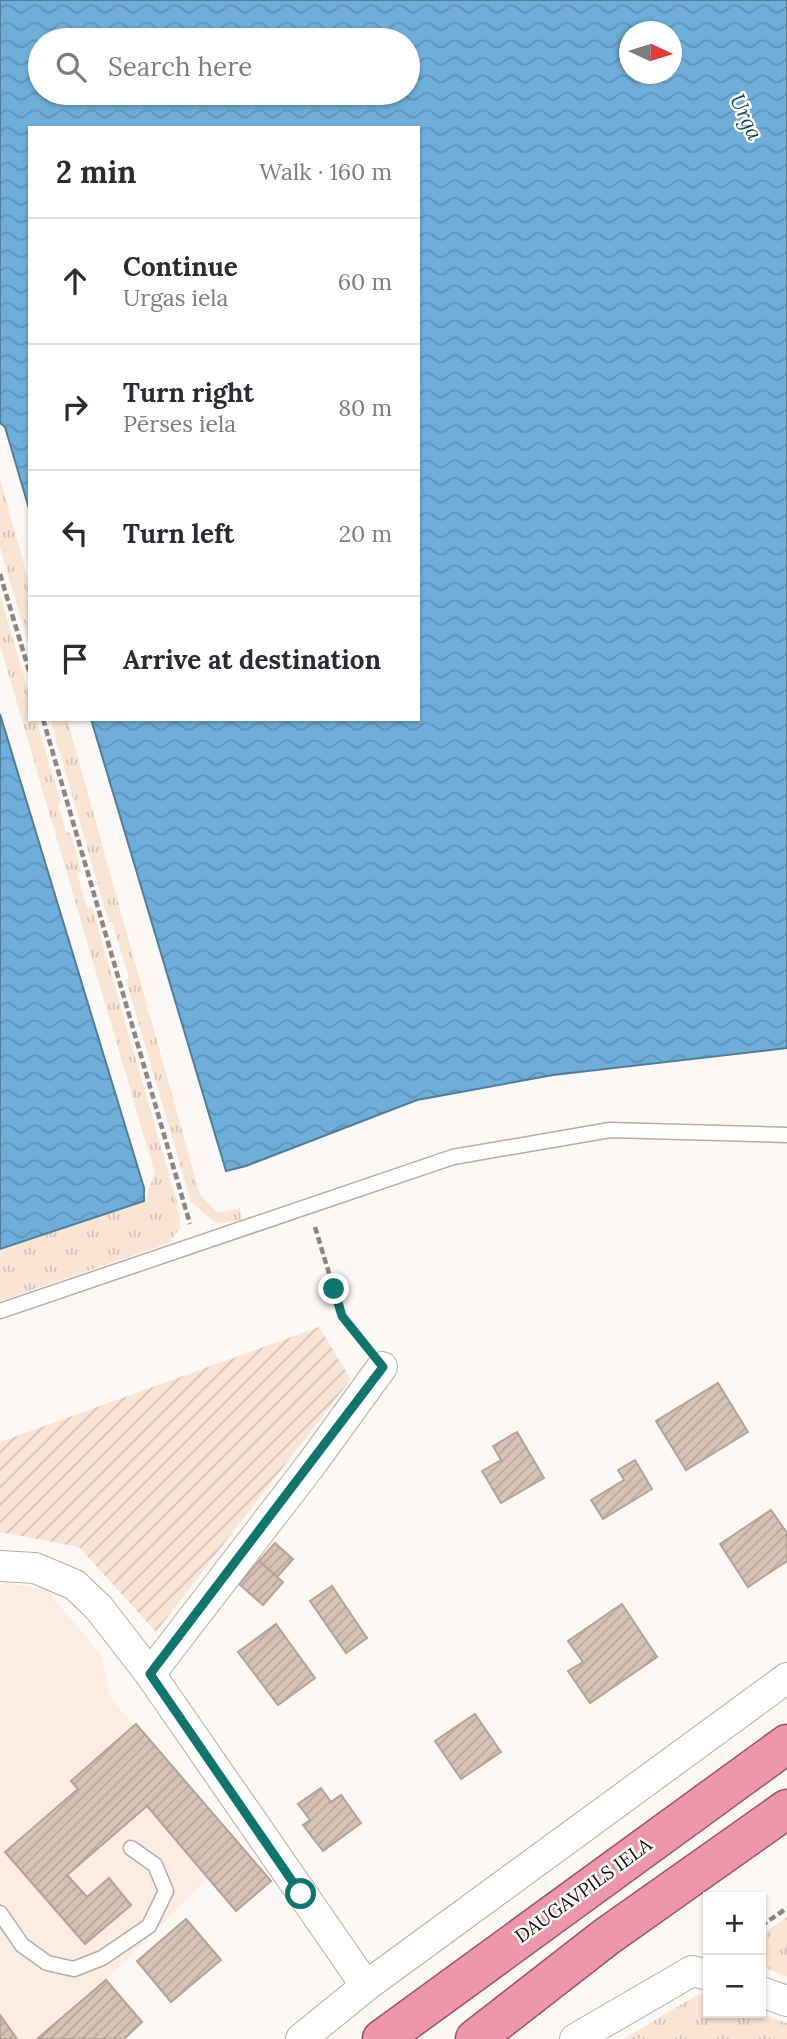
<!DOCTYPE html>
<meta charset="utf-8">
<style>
body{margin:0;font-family:Lora,serif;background:#f7f7f7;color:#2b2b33}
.controls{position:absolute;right:21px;bottom:21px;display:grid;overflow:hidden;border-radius:0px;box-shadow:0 2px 5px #0004}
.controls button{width:63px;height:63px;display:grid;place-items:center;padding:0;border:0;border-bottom:2px solid #e1e1e2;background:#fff;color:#2b2b33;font:35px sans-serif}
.compass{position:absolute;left:619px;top:21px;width:63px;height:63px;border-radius:50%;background:#fff;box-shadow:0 2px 5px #0004;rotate:94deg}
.stop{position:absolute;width:21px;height:21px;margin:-16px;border:5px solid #0f766e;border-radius:50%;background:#fff}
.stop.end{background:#0f766e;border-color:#fff;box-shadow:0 2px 7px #0008}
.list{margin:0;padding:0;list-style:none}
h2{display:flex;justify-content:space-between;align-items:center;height:91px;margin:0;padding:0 28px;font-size:30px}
h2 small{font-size:23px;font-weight:400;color:#7c7c81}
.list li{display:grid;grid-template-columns:46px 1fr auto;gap:21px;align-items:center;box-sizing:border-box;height:126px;padding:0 28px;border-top:2px solid #e1e1e2}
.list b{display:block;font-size:26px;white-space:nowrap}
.list p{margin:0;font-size:23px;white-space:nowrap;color:#7c7c81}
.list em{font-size:23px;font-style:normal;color:#7c7c81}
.icon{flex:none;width:38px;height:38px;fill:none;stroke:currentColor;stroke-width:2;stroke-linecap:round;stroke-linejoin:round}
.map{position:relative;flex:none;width:787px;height:2039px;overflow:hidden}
.search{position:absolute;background:#fff;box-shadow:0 2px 5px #0004;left:28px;top:28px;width:392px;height:77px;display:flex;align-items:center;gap:18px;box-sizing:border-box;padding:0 24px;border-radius:38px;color:#7c7c81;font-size:26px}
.panel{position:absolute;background:#fff;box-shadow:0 2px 5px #0004;left:28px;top:126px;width:392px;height:595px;border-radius:0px}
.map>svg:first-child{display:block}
.built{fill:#fcece1}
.grass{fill:url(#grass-tufts)}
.garden{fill:url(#garden-furrows)}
.water{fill:url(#water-waves);stroke:#527d99;stroke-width:2;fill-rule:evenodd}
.building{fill:url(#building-hatch);stroke:#b6a396;stroke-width:2}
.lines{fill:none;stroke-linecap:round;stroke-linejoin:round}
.service-casing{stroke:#bdaa9d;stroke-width:17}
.minor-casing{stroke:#bdaa9d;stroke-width:32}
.trunk-casing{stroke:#9d5463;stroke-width:41}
.path{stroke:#8b8683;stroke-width:4.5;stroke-dasharray:7 3.5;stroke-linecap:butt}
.service{stroke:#fff;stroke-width:14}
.minor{stroke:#fff;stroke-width:30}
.trunk{stroke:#ee96aa;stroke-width:38}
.route{stroke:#0f766e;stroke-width:9}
.labels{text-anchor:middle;stroke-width:5;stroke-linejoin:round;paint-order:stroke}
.street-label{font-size:19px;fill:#110b07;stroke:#fff}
.water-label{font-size:21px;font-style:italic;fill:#154764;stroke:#fff}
</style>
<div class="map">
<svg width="787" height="2039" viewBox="0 0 787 2039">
<defs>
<pattern id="grass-tufts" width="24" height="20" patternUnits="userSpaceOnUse" patternTransform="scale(1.75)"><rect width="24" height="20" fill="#fae4d4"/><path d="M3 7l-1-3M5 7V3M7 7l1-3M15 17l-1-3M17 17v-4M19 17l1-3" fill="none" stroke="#d5c2b4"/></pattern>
<pattern id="garden-furrows" width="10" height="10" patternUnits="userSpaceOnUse" patternTransform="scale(1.75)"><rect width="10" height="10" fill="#fae4d4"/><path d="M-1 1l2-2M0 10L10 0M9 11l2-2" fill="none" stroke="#d5c2b4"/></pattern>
<pattern id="water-waves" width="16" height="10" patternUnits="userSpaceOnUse" patternTransform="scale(1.75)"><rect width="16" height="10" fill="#6eaed8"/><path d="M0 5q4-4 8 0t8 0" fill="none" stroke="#5e94b8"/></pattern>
<pattern id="building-hatch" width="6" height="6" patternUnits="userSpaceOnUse" patternTransform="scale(1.75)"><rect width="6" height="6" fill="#d7c3b6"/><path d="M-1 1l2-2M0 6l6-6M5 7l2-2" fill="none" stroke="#b8a69b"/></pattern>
</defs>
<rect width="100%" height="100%" fill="#fcf8f6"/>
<!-- built -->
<path class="built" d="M7,1583L47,1590L101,1655L112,1700L271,1881L236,1911L208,1879L106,1980L142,2022L124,2039H0V1586Z"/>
<!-- grass -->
<path class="grass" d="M0,479L30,586V650L0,547Z
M0,595L30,697V719H36L61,803L58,805L66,833L70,832L81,871L77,874L87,907H92L180,1213L179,1229L169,1243L0,1301V1249L144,1201L155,1174L0,645Z
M50,719H67L200,1195L218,1213L240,1208L241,1221L216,1223L191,1202L126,980L129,978L112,922L109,923Z
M787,1917V1977L761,1966V1935Z
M699,1994L708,1997V2013H756L787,2023V2039H623Z"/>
<!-- garden -->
<path class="garden" d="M319,1327L351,1379L156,1632L79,1547L0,1532V1442Z"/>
<!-- water -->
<path class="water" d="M0,0H787V1048L553,1075L417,1100L246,1166L226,1171L91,719H418V128H30V512L5,427L0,423ZM630,32H672V74H630ZM40,40H408V93H40Z
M0,714L144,1188V1201L0,1249Z"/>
<!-- building -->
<path class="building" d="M718,1383L748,1432L686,1470L656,1421Z
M517,1432L544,1478L501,1503L482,1471L501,1460L493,1446Z
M635,1460L652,1489L603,1519L591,1500L624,1480L618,1470Z
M771,1510L787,1533V1561L748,1587L720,1544Z
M275,1543L293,1559L277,1577L259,1561Z
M259,1561L283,1582L263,1605L239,1584Z
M332,1586L367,1638L346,1653L310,1601Z
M622,1604L657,1657L590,1703L568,1671L583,1662L568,1641Z
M276,1624L315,1678L278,1705L238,1652Z
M475,1714L501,1752L461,1779L435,1741Z
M136,1724L271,1881L236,1911L147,1806L67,1875L87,1897L109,1878L131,1905L85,1944L5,1852L78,1789L71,1781Z
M321,1788L331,1802L341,1795L361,1823L323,1851L303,1825L310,1820L298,1804Z
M186,1919L221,1960L171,2002L137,1961Z
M106,1980L142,2022L124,2039H37Z
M0,2015L17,2039H0Z"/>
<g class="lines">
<!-- service casing -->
<g class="service-casing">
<path id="service" d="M0,1311L453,1157L610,1130L787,1135
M0,1913L22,1945L47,1963L74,1969L102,1958L149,1926L166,1891L155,1865L131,1848"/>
</g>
<!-- minor casing -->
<g class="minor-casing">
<path id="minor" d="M0,1566L35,1568L75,1585L99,1608L150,1674L366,1986
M150,1674L310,1466L382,1367
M761,1992L787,2001
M301,2039L366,1986L787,1678
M575,2039L692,1971L708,1975"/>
</g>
<!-- trunk casing -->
<g class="trunk-casing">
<path id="trunk" d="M382,2039L787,1744
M475,2039L606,1937L787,1809"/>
</g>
<!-- path -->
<path class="path" d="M0,574L30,674
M43,719L190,1224
M315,1227L342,1316L366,1346
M761,1926L787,1908"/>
<!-- service -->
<use href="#service" class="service"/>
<!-- minor -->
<use href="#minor" class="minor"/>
<!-- trunk -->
<use href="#trunk" class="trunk"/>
</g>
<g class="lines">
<!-- route -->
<path class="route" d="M301,1894L150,1674L383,1367L342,1316L334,1289"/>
</g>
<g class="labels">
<!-- street labels -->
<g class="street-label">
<text transform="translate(583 1890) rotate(-36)" y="7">DAUGAVPILS IELA</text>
</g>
<!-- water labels -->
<g class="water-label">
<text transform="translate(746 117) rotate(65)" y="7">Urga</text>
</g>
</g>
</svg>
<div class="controls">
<button>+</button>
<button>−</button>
</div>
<svg class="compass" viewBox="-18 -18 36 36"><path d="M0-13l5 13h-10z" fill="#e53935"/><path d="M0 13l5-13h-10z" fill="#7c7c81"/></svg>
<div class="stop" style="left:301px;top:1894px"></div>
<div class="stop end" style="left:334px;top:1289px"></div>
<div class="search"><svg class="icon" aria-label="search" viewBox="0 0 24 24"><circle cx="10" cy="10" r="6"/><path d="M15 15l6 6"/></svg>Search here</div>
<section class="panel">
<h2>2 min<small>Walk · 160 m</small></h2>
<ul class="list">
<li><svg class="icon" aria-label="ahead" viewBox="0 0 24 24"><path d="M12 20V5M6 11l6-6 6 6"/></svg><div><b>Continue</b><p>Urgas iela</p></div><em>60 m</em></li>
<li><svg class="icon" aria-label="right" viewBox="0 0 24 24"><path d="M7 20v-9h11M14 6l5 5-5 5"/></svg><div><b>Turn right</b><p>Pērses iela</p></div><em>80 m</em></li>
<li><svg class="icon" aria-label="left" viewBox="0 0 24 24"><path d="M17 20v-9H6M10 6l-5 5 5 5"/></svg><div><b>Turn left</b></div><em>20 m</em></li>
<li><svg class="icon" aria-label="arrive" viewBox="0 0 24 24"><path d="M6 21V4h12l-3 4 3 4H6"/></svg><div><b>Arrive at destination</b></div></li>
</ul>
</section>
</div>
